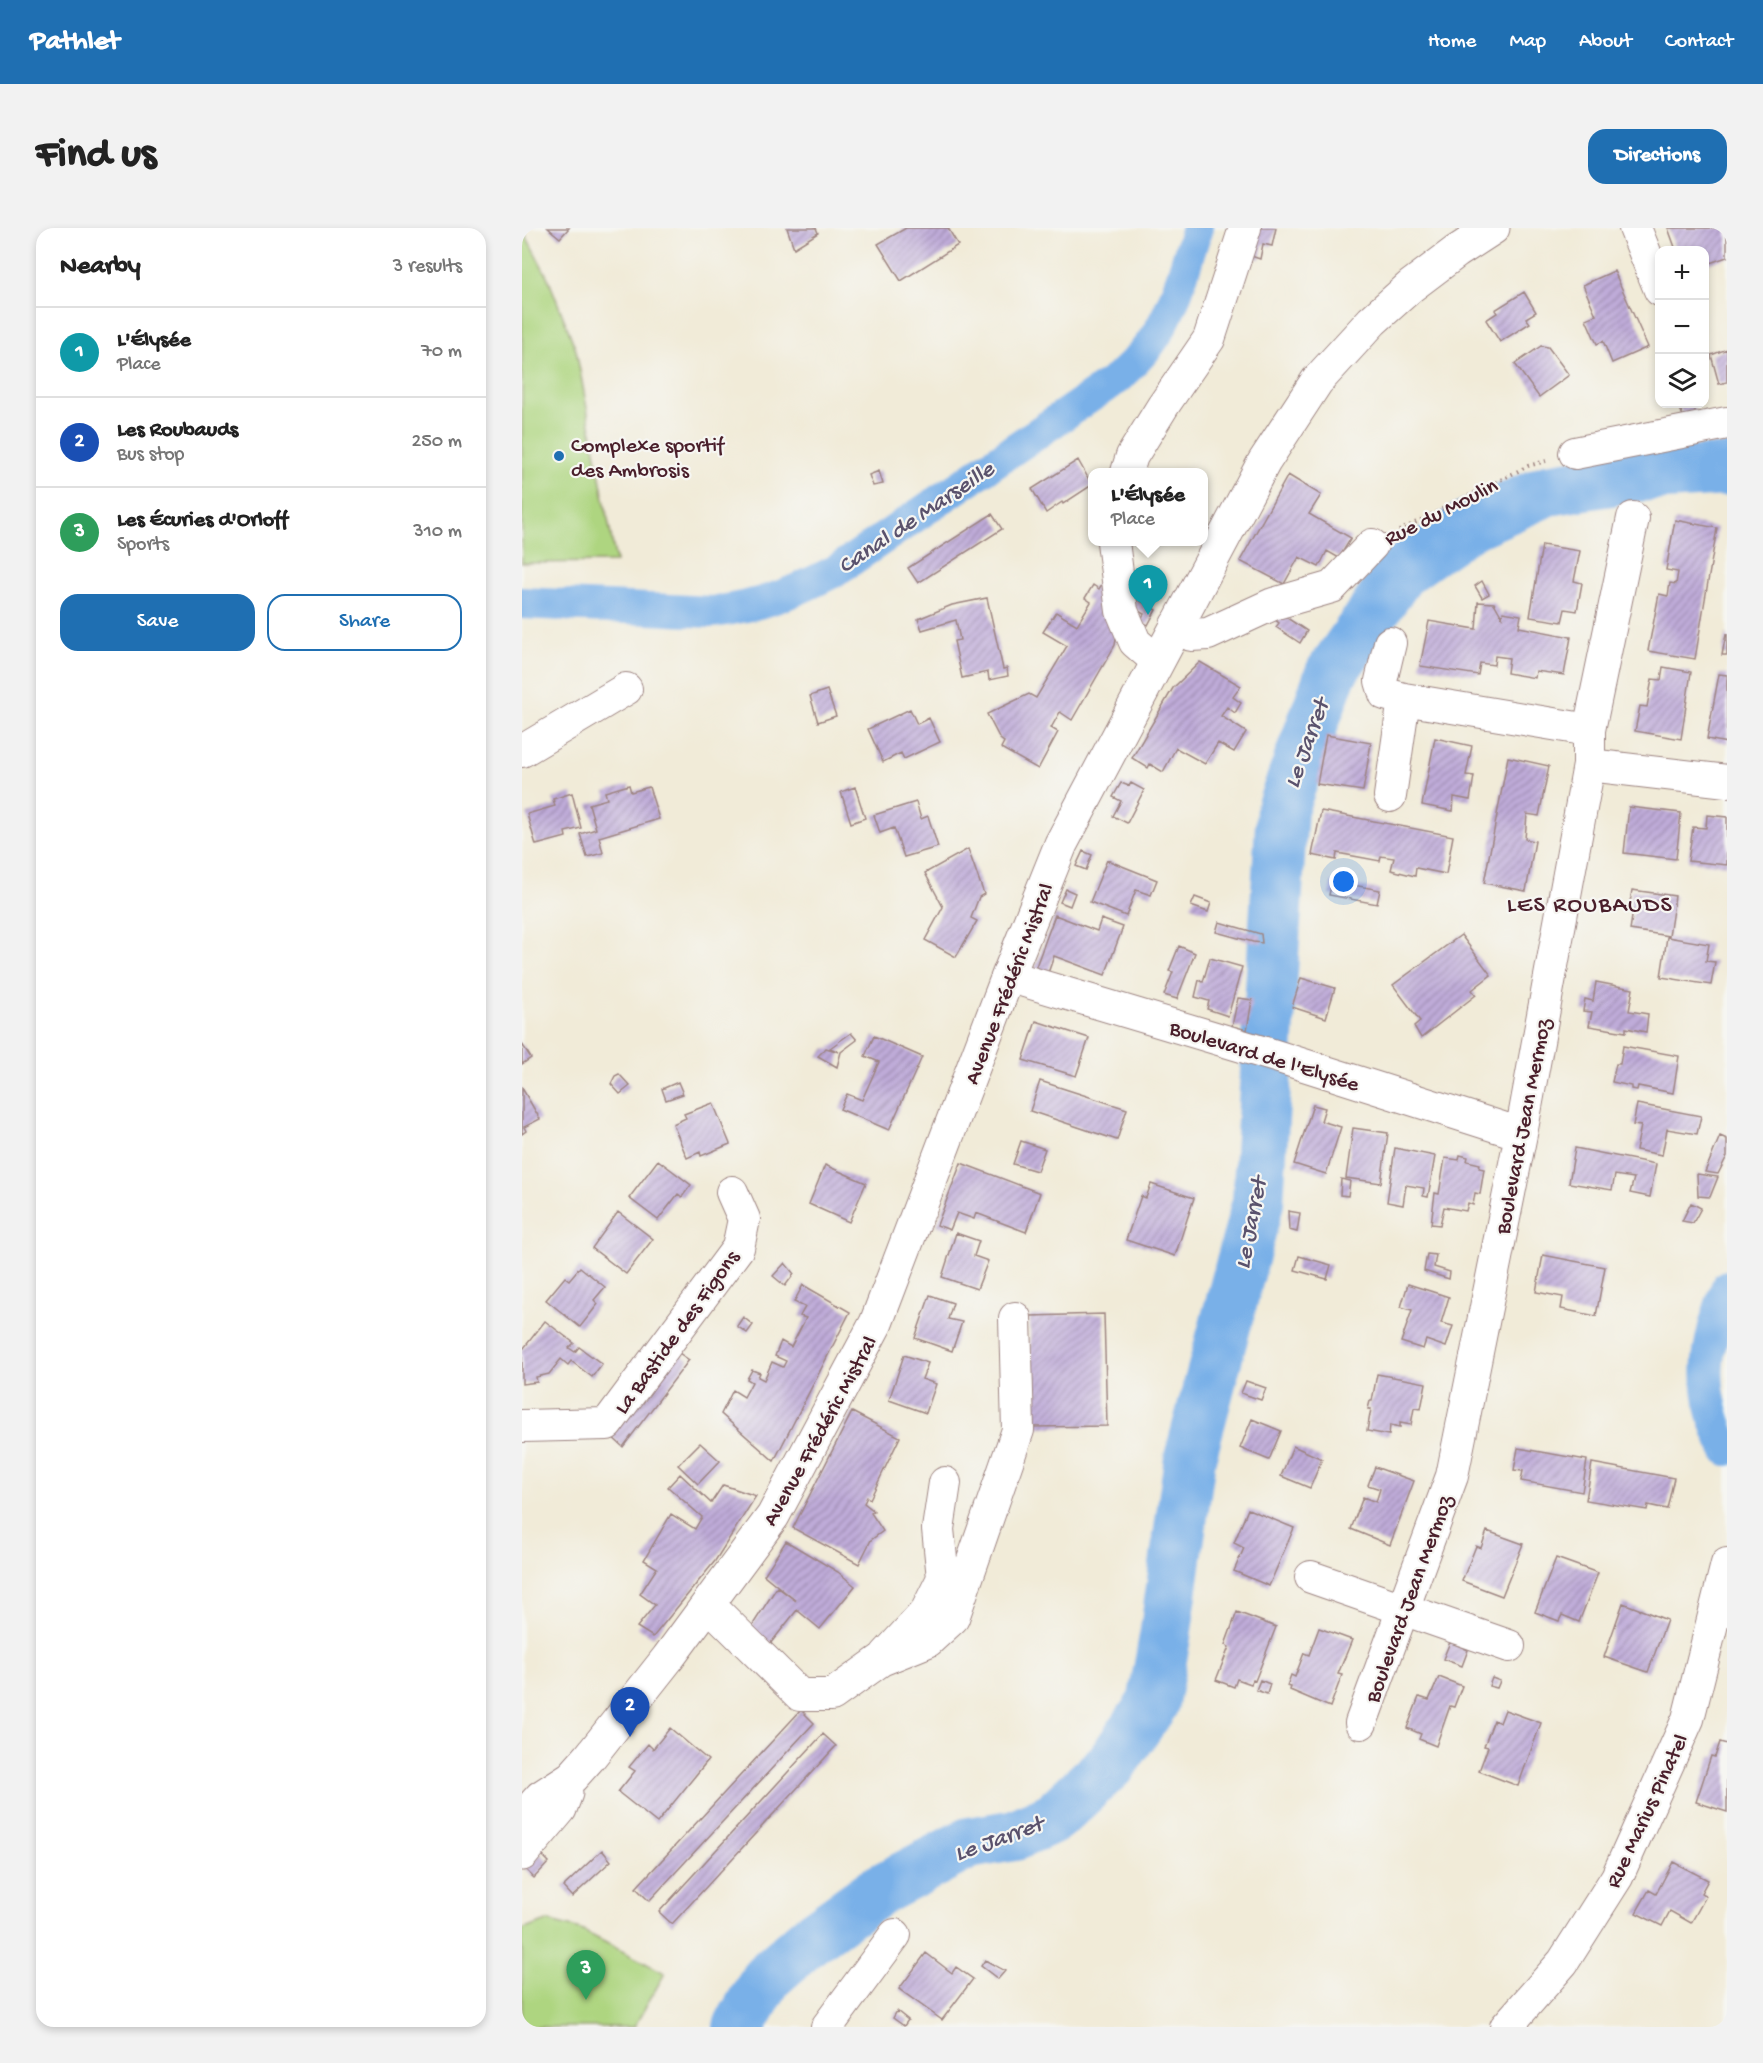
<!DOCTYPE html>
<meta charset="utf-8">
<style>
body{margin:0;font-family:"Gochi Hand",sans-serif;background:#f2f2f2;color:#222}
.controls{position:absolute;right:18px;top:18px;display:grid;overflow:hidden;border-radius:12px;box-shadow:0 3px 9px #0003}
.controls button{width:54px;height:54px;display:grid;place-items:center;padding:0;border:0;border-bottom:2px solid #e0e0e0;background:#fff;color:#222;font:30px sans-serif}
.you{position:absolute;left:822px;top:654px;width:21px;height:21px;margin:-15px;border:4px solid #fff;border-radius:50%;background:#1a73e8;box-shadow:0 0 0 9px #1a73e833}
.badge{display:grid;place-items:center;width:39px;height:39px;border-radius:50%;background:#1f6fb2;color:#fff;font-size:20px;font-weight:700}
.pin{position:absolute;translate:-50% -50px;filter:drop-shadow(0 2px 3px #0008)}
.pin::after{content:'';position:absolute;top:32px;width:21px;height:18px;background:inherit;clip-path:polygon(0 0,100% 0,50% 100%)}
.popup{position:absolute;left:566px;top:240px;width:120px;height:78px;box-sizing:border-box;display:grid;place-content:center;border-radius:12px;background:#fff;filter:drop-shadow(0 2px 4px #0005);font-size:20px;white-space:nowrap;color:#767676}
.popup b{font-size:22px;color:#222}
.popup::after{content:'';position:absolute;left:50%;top:100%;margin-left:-12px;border:12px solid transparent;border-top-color:#fff}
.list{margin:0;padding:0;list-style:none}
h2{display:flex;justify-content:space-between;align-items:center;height:78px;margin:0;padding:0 24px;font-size:26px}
h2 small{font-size:20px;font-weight:400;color:#767676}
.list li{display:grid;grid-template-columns:39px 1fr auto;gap:18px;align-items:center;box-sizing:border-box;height:90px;padding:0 24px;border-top:2px solid #e0e0e0}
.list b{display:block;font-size:22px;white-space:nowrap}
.list p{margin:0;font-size:20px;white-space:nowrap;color:#767676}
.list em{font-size:20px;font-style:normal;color:#767676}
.actions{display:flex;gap:12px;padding:18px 24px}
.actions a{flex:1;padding:14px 0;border:2px solid #1f6fb2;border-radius:18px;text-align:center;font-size:21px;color:#1f6fb2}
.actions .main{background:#1f6fb2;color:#fff}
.icon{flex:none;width:33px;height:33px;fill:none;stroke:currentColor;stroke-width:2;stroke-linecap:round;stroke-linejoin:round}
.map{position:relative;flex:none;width:1205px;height:1799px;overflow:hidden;border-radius:18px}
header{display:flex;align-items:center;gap:36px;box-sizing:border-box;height:84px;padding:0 30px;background:#1f6fb2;color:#fff}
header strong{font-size:28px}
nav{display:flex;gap:33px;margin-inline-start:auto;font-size:21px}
.intro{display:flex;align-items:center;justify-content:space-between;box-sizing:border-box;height:144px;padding:0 36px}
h1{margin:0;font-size:42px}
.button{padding:15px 27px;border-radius:18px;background:#1f6fb2;color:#fff;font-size:21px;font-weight:700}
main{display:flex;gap:36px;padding:0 36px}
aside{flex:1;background:#fff;border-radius:18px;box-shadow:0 3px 9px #0003}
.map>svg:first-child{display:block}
.grass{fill:#aed580;stroke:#7c7a56;stroke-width:1.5}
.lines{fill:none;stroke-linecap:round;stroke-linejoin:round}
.canal{stroke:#79b0e8;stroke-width:32}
.river{stroke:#79b0e8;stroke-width:52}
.building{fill:url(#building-hatch)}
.minor-casing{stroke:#9e8582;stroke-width:34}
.major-casing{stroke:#9e8582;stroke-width:35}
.path{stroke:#9e8582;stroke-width:4;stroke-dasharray:1.5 4.5;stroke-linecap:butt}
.minor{stroke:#fff;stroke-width:32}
.major{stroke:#fff;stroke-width:33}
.poi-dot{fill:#1f6fb2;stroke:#f6f6f2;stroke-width:2}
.labels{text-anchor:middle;stroke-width:4.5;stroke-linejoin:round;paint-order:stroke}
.poi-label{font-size:22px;fill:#4a1f2b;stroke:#f6f6f2;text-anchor:start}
.street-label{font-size:22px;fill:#4a1f2b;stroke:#f6f6f2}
.water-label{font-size:24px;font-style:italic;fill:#5a526d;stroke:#f6f6f2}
.neighbourhood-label{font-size:24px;letter-spacing:1.5px;fill:#4a1f2b;stroke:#f6f6f2}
</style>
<header>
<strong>Pathlet</strong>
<nav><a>Home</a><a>Map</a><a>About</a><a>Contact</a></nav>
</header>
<div class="intro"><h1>Find us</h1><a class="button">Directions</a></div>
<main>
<aside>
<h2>Nearby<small>3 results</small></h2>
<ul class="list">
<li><span class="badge" style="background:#0f9aa8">1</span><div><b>L'Élysée</b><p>Place</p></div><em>70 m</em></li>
<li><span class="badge" style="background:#1a4fb4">2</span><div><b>Les Roubauds</b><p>Bus stop</p></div><em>250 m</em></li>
<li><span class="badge" style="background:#2e9e5b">3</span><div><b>Les Écuries d'Orloff</b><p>Sports</p></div><em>310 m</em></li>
</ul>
<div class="actions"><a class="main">Save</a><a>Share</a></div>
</aside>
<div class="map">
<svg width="1205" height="1799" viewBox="0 0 1205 1799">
<defs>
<pattern id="building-hatch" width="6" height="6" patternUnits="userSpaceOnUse" patternTransform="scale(1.5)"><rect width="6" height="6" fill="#bfacd9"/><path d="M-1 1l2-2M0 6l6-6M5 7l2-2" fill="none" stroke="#9d8bb0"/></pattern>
</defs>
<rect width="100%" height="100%" fill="#f6f6f2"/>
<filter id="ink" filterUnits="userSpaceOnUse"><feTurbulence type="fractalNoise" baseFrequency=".0167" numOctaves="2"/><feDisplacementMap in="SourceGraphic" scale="12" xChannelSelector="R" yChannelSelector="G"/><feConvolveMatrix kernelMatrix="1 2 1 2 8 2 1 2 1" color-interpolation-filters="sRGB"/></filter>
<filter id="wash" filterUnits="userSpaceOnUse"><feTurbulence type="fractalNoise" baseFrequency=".008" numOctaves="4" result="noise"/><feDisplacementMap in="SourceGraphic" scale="24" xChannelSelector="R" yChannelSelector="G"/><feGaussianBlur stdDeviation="1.35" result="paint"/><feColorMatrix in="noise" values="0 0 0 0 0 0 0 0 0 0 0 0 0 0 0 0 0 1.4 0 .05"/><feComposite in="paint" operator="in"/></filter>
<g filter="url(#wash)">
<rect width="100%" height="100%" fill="#f1ebd8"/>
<!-- grass -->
<path class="grass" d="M0,0L26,50L54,122L94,334L0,335Z
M25,1693L59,1702L143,1745L112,1799H0V1702Z"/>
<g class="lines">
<!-- canal -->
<path class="canal" d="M0,375L190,384C240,378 271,365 315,342L596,150C607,139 619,128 628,116C653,83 662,39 675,0
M1205,1058C1183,1120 1175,1161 1205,1222"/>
<!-- river -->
<path class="river" d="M217,1799L245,1749L287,1712L354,1664L447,1615L493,1607L532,1589L589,1536L631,1475L643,1409L668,1230L736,974L760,581L809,445L879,344L945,298L1026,262L1112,248L1205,242"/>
</g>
<g id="blocks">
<!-- building -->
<path class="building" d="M26,0H47L38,10Z
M265,0H294L296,5L272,20Z
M384,0H426L436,17L379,53L356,16Z
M736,0H754L750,18L741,16L738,31L729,28Z
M1146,0H1205V29L1182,37V22H1154Z
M1092,43L1126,119L1090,135L1081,113L1075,116L1064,91L1074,87L1061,57Z
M1002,64L1014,84L1004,90L1008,95L978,114L964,92L975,85L973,82Z
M1019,118L1026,119L1047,147L1017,169L993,136Z
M1205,121V154L1197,156L1189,127Z
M1156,176H1170L1174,185L1161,188Z
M556,232L570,257L541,276L540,274L524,285L510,261Z
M357,243L361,256L351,258L347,247Z
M766,247L799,267L787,286L829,310L817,330L805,323L797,339L777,329L762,356L718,333Z
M470,286L480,301L396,355L386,340Z
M1153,292L1195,300L1173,431L1126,423L1137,366L1146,368L1148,355L1154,356L1156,344L1144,342Z
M1020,317L1058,323L1052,353L1060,355L1055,383L1043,381L1040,394L1008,389Z
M960,353L967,366L960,370L953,358Z
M580,356L590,359L594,410L593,417L550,492L538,484L529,500L536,504L516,541L479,520L482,514L478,511L465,486L507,466L514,470L545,418L521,404L534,384L555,397L569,374L563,370L571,357L577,361Z
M465,370L481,441L485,440L486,448L467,452L466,444L440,450L432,413L438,412L434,392L400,402L396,391L430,377Z
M614,370L634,382L626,397L618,393L622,386L610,379Z
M956,374L972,375L980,389L981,384L999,387L997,399L1049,409L1042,447L1014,443L1013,450L985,445L987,430L973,428L972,437L958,435L956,447L898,438L907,393L954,401Z
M759,386L785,403L778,415L754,399L757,395L752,391Z
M1204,406H1205V427H1200Z
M678,434L719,458L711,469L719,475L713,485L705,479L699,488L724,504L712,524L696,515L683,536L654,520L641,544L628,536L626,540L610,530L651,460Z
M1141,439L1169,444L1159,511L1113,503L1118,478L1125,479L1130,451L1139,452Z
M1197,446L1205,447V515L1185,511Z
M305,462L314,488L296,494L288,468Z
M388,481L395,496L407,490L418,514L382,531L379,525L361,534L346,501Z
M804,507L849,515L841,563L795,556Z
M913,510L950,518L944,547L952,548L948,572L932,569L931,583L900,577Z
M986,529L1027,538L1017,588L1005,586L1003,611L1013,613L1004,663L962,655Z
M599,555L607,558L609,555L622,562L605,595L591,588L599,573L591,569Z
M107,557L109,564L127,559L137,591L77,609L81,625L65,629L58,606L74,601L67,576L85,571L83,564Z
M333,559L343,590L329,595L319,564Z
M50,565L59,600L43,604L44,609L14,617L5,586L33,578L31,571Z
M394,574L399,591L406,588L416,619L382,629L372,600L358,605L352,587Z
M1107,579L1159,585L1154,631L1102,625Z
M799,583L931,608L924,646L894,640L893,648L869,642L872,630L859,628L858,633L815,625L814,632L790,627Z
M1185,587L1205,589V637L1166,633L1171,599L1184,600Z
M446,621L462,666L457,669L449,690L455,693L434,729L403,712L421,679L403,645Z
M561,623L570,627L564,642L554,638Z
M585,632L635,652L629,667L614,662L604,688L568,674Z
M810,653L858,662L855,676L807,667Z
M544,661L553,665L548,678L538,674Z
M1110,662L1153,668L1147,708L1108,702L1111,682L1107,681Z
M673,669L689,675L686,684L669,678Z
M533,687L575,703L579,691L601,699L583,747L532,728L526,745L513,741Z
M697,694L739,706L740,715L731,714L694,704Z
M939,707L969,747L950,762L954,767L899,810L892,798L898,793L871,757Z
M1145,709L1187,716L1184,733L1193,734L1189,757L1139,749Z
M657,718L673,725L655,771L642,767L651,744L647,743Z
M688,730L720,739L706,788L685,781L687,773L673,769L677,752L681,754Z
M779,750L813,760L804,790L770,779Z
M1074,754L1111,761L1107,783L1126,786L1124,804L1104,800V804L1067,798L1070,784L1061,783L1063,771L1071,773Z
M716,770L730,772L725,802L710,798Z
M514,793L567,810L554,848L501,832Z
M329,805L335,812L319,824L315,839L296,828L304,820L317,824L308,820Z
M352,808L400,829L367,902L318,881L325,866L340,872L357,834L343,828Z
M0,816L9,830L0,836Z
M1101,818L1157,828L1151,865L1116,858L1115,862L1109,861V858L1090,854L1094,836H1098Z
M97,846L108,858L98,866L89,856L93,848Z
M518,853L605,881L595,912L508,883Z
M156,854L161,866L144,872L140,861Z
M0,860L18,891L2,899L4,903L0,906Z
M191,875L208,916L179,928L178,924L165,930L151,896L164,890L162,886Z
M1115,876L1179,888L1175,906L1145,901L1140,927L1114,922L1119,898L1111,897Z
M791,877L803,880L799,893L819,899L804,946L772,936Z
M831,900L866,905L859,955L824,950Z
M1198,908L1205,911V928L1196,946L1183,944Z
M499,913L523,921L515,943L491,936Z
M873,920L913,928L906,969L901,968L902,960L884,957L881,977L865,974Z
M1053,920L1134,936L1128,969L1108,965L1112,950L1093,947L1090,962L1047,955Z
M938,927L946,929L945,933L958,936L957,940L962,941L958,966L953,965L951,977L946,975L944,983L922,979L918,997L909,996L913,965L917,966L923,930L937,932Z
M136,932L169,957L160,969L156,966L136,992L107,970Z
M439,935L518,965L504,1004L454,985L452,991L435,985L428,1002L415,997Z
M303,937L344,955L327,994L287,976Z
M1175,946L1196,949L1188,969L1176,968Z
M819,951L828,953L826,968L818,967Z
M629,956L672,970L653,1028L604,1012L619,968L624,970Z
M1169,975L1179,980L1171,995L1160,993Z
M766,983L778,985L775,1004L767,1002Z
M96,984L131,1011L104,1046L70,1020Z
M434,1005L457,1013L452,1028L466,1033L455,1061L420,1049Z
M905,1026L914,1027L912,1039L928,1044L927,1051L902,1043Z
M1021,1027L1083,1039L1074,1088L1039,1081L1041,1069L1014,1064Z
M777,1028L809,1037L805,1051L773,1042Z
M263,1035L272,1046L263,1058L251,1048Z
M58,1039L83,1059L72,1072L76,1076L58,1099L24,1072L43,1049L47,1052Z
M886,1056L927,1069L919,1095L931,1098L924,1119L904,1112L901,1121L879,1114L890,1082L879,1079Z
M281,1057L328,1084L252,1233L199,1186L211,1162L222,1169L230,1154L225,1151L230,1142L238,1145L236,1149L242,1152L250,1134L261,1139L264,1133L253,1128L259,1113L269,1119L284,1090L278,1088L283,1079L272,1074Z
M408,1067L431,1075L426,1091L440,1094L430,1123L393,1110Z
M582,1086L585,1198L510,1199L508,1088Z
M221,1089L231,1097L225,1105L215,1098Z
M23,1093L52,1115L47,1120L53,1124L57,1119L80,1136L70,1149L49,1133L46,1137L39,1131L27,1146L14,1149L15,1154L0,1156V1121L2,1120Z
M154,1123L167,1132L101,1219L89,1208Z
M382,1127L406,1135L400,1151L414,1156L404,1185L367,1172Z
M855,1146L904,1155L899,1181L892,1180L889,1197L878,1195V1199L868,1197L867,1207L845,1203L849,1181H846L848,1173H850Z
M724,1153L744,1160L739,1172L719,1165Z
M330,1184L378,1209L348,1271L345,1269L342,1275L352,1283L349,1285L361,1303L349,1312L337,1336L271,1300Z
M730,1191L759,1203L747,1232L718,1220Z
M178,1215L198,1233L176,1256L156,1237Z
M771,1218L800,1231L788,1260L759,1248Z
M996,1220L1065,1232L1060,1264L999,1253L1001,1243L992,1242Z
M1070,1235L1152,1250L1145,1281L1126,1277L1125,1282L1064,1272Z
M853,1239L892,1253L868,1317L829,1301L841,1269L854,1274L858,1261L846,1257Z
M158,1246L189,1275L201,1257L234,1268L193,1333L131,1409L115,1399L133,1377L118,1366L135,1340L122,1332L149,1286L173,1301L180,1289L146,1259Z
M726,1281L772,1300L747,1358L712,1343L722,1320L712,1315Z
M965,1303L1001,1316L980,1368L940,1353L954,1318L959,1320Z
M264,1313L316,1344L333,1358L298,1401L275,1382L248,1416L228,1401L255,1359L274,1373L242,1347Z
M1034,1330L1076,1345L1057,1394L1040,1387L1037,1393L1013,1384Z
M1101,1375L1145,1392L1126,1444L1082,1429Z
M715,1384L754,1399L733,1453L731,1452L729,1456L715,1451L712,1459L694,1452L707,1419L703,1417Z
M797,1400L830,1412L816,1446L820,1447L808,1479L768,1462L769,1459L765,1458L769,1447L773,1449L782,1425L787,1427Z
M928,1414L946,1422L940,1438L921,1431Z
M917,1449L940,1458L932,1479L928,1478L914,1518L897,1511L899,1506L885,1500L897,1469L907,1472Z
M970,1450L978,1453L975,1460L967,1458Z
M738,1452L748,1456L745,1466L734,1462Z
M279,1482L292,1495L127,1673L114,1660Z
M983,1482L1019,1495L996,1558L957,1543L966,1519L962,1518L972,1492L978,1495Z
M148,1500L186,1532L135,1595L96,1564L113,1543L107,1539L126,1516L131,1521Z
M301,1506L314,1518L150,1696L137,1684Z
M1198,1514L1205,1516V1584L1174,1574L1189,1528L1193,1529Z
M80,1622L89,1633L50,1669L41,1659Z
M19,1626L27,1634L12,1650L3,1641Z
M1151,1634L1186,1652L1179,1665L1184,1668L1169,1695L1148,1683L1140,1698L1114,1685L1127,1662L1134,1666Z
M404,1725L430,1745L434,1739L451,1751L420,1792L377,1761Z
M463,1732L483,1743L476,1751L459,1738Z
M375,1783L386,1792L382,1798L371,1790Z"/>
</g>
</g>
<g filter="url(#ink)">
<use href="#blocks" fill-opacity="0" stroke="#9e8582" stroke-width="1.5"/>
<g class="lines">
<!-- minor casing -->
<g class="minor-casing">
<path id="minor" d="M1113,0L1138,62
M1053,225L1205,195
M605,244L610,228L641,178L687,111L723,0
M591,314L600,383L613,414L635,433
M654,397L669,407L686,406L751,376L810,359L850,317
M868,415L859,453L863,466L882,471L1067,502
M0,523L104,461
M1067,537L1205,553
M868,568L882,471
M486,748L760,830L999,906
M0,1198L85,1196L216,1020L222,991L210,964
M789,1349L987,1418
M186,1376L278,1467H310L359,1432L406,1413L431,1390L496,1202L493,1090
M364,1427L404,1384L421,1350L416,1301L423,1255
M839,1495L930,1248L999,906L1067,537V502L1111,290
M305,1799L373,1707
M984,1799L1041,1734L1095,1649L1166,1491L1205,1336"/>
</g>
<!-- major casing -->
<g class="major-casing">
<path id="major" d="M0,1590L19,1569L50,1549L67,1530L146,1430L251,1288L354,1095L486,748L539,616L742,234L795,153L850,93L889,58L934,24L971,0
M0,1626L38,1581L44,1565"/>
</g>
<!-- path -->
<path class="path" d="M877,303L1006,238L1024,233"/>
<!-- minor -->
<use href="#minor" class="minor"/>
<!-- major -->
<use href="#major" class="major"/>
</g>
</g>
<!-- markers -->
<circle class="poi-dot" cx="37" cy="228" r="6"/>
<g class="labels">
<!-- poi labels -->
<g class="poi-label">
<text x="49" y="223">Complexe sportif<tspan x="49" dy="25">des Ambrosis</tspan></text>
</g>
<!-- street labels -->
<g class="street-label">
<text transform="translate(918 282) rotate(-27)" y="8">Rue du Moulin</text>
<text transform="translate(485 755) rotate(-69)" y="8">Avenue Frédéric Mistral</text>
<text transform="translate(743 826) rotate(17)" y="8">Boulevard de l'Elysée</text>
<text transform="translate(999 898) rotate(-79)" y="8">Boulevard Jean Mermoz</text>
<text transform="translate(153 1103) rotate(-54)" y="8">La Bastide des Figons</text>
<text transform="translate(296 1202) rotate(-61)" y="8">Avenue Frédéric Mistral</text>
<text transform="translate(885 1370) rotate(-70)" y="8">Boulevard Jean Mermoz</text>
<text transform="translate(1123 1582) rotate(-65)" y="8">Rue Marius Pinatel</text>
</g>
<!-- water labels -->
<g class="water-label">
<text transform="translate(393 288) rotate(-34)" y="8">Canal de Marseille</text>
<text transform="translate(783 515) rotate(-70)" y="8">Le Jarret</text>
<text transform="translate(727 995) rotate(-79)" y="8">Le Jarret</text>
<text transform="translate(476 1609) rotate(-20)" y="8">Le Jarret</text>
</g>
<!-- neighbourhood labels -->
<g class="neighbourhood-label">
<text x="1068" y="683">LES ROUBAUDS</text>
</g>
</g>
</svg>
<div class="controls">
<button>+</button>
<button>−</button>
<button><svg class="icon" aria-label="layers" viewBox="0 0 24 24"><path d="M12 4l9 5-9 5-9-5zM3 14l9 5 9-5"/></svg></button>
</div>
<div class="you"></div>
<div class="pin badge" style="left:626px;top:387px;background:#0f9aa8">1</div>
<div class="popup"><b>L'Élysée</b>Place</div>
<div class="pin badge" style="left:108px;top:1509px;background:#1a4fb4">2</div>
<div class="pin badge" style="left:64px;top:1772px;background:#2e9e5b">3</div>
</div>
</main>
